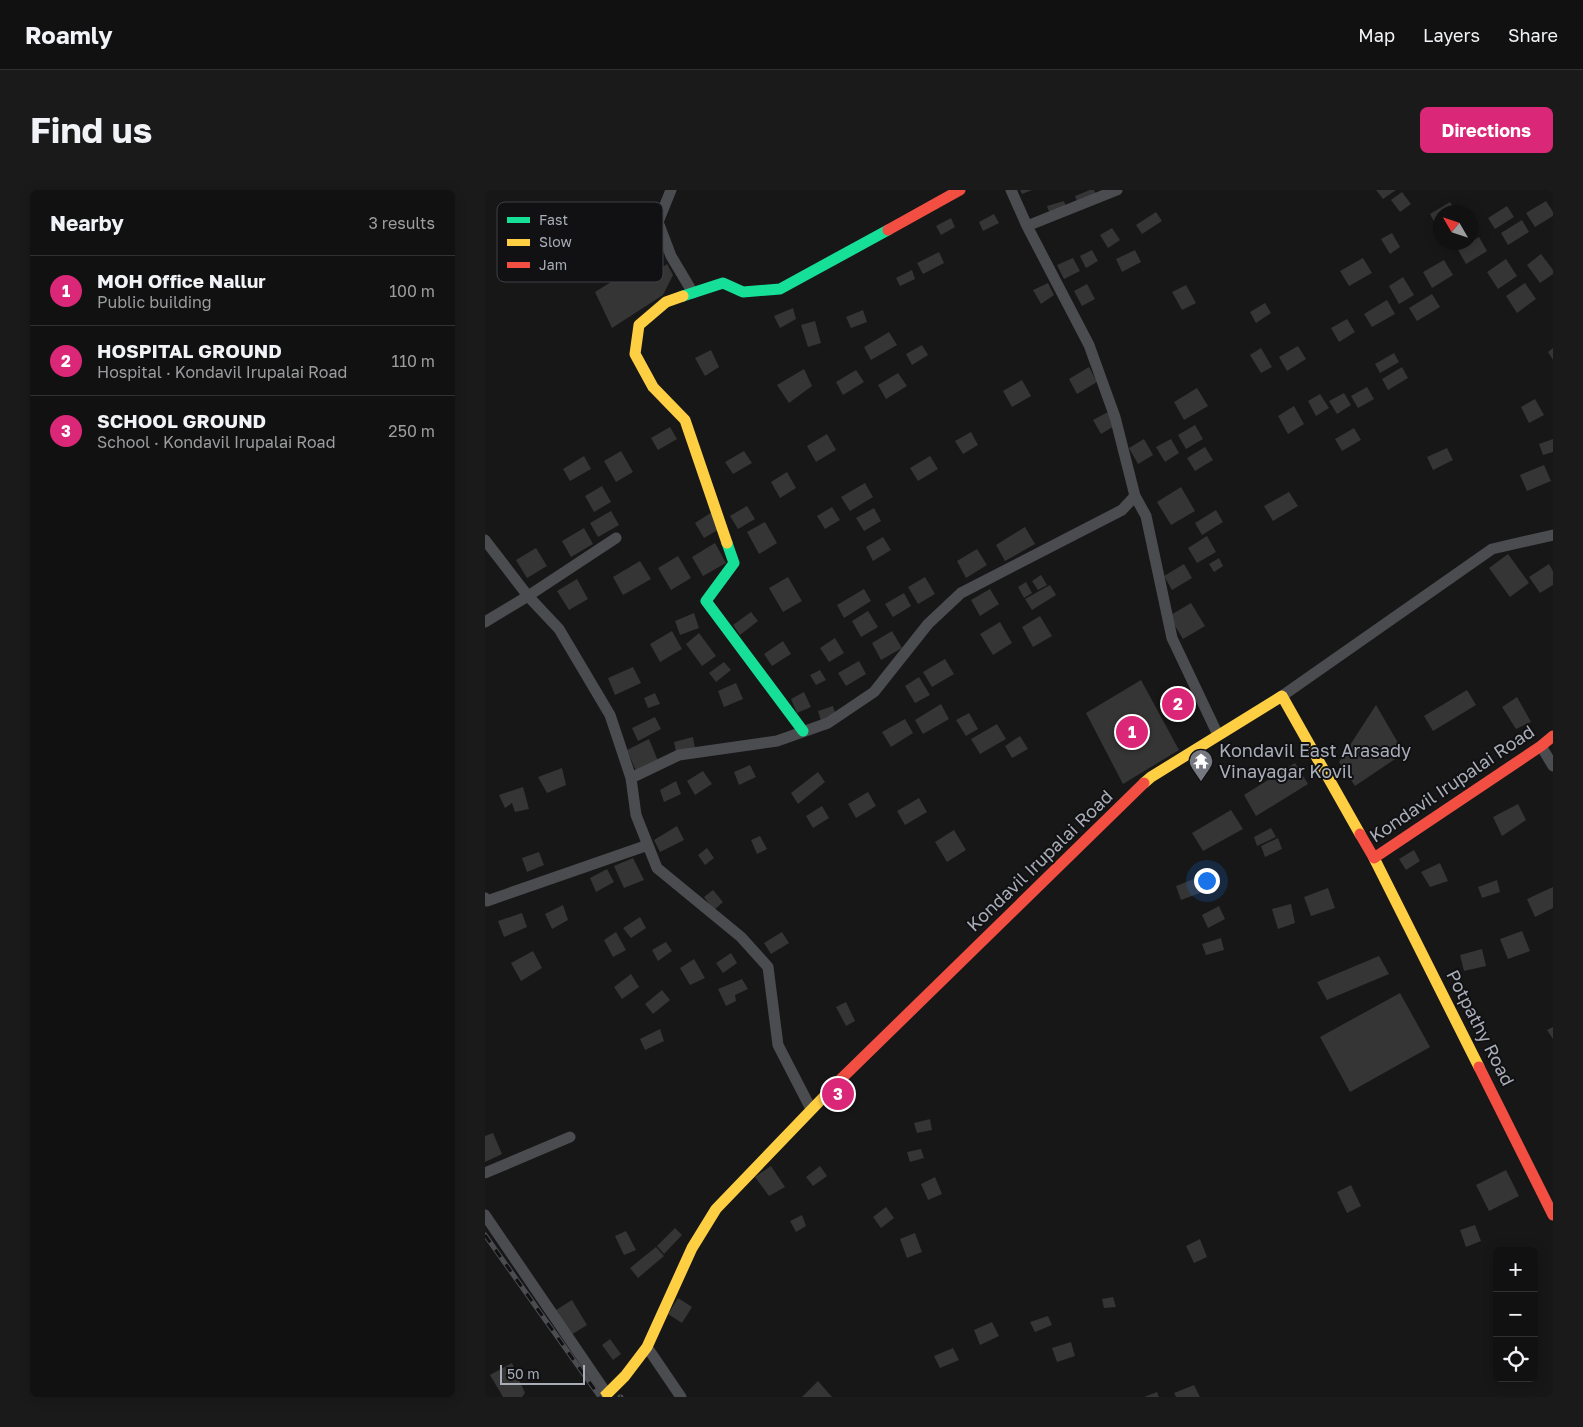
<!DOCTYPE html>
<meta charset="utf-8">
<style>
body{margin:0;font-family:"Golos Text",sans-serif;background:#1a1a1a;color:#f1f3f6}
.controls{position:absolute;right:15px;bottom:15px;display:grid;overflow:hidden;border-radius:8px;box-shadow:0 2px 12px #0003}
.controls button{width:45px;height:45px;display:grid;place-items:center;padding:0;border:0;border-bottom:1px solid #303131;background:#111;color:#f1f3f6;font:25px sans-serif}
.compass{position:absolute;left:948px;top:15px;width:45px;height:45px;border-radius:50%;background:#111;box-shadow:0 2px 12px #0003;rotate:309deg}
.scale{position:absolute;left:15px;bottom:12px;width:85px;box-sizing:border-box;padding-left:5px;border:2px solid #a8adb8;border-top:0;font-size:14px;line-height:18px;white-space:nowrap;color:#a8adb8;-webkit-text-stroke:4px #111113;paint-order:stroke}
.you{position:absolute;left:721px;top:690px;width:18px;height:18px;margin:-12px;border:4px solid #fff;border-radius:50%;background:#1a73e8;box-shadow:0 0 0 8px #1a73e833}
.badge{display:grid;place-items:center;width:32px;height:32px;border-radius:50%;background:#db2777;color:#fff;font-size:16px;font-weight:700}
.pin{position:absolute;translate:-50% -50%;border:2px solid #fff;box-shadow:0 1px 5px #0006}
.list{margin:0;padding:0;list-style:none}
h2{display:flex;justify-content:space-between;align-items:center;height:65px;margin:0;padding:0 20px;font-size:21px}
h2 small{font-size:16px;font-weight:400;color:#9c9d9f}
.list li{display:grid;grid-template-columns:32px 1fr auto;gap:15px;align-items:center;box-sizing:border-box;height:70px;padding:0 20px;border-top:1px solid #303131}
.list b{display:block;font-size:19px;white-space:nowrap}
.list p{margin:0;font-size:16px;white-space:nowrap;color:#9c9d9f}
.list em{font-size:16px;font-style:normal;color:#9c9d9f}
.icon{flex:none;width:28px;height:28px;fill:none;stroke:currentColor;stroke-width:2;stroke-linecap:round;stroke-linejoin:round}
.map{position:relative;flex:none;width:1068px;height:1207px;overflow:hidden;border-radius:8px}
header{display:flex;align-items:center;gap:30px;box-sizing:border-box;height:70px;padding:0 25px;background:#111;border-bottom:1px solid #303131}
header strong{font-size:24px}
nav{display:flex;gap:28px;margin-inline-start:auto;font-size:18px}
.intro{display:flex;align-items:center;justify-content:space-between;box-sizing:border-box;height:120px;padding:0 30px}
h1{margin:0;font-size:35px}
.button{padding:12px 22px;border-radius:8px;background:#db2777;color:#fff;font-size:18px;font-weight:700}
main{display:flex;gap:30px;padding:0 30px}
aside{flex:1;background:#111;border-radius:8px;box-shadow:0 2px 12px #0003}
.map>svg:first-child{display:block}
.building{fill:#353536}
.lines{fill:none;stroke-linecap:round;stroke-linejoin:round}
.street{stroke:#4b4c50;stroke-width:11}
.fast{stroke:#16e098;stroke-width:11}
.slow{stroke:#ffcf43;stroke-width:11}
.jam{stroke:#f24e42;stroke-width:11}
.rail-casing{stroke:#4b4c4f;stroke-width:5}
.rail{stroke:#111113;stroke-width:3;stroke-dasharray:9;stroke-linecap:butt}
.labels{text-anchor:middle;stroke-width:4;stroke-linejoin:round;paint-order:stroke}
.poi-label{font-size:18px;fill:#a8adb8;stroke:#111113;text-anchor:start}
.street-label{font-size:18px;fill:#a8adb8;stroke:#111113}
.key{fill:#111113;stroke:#3e4045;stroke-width:1}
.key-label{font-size:14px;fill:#a8adb8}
</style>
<header>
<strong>Roamly</strong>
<nav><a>Map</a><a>Layers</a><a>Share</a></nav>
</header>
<div class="intro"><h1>Find us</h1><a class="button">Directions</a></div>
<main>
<aside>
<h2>Nearby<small>3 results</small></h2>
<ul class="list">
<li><span class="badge">1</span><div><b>MOH Office Nallur</b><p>Public building</p></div><em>100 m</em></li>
<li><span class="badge">2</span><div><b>HOSPITAL GROUND</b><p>Hospital · Kondavil Irupalai Road</p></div><em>110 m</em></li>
<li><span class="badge">3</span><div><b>SCHOOL GROUND</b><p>School · Kondavil Irupalai Road</p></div><em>250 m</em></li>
</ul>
</aside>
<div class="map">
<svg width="1068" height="1207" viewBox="0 0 1068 1207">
<rect width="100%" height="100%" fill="#171717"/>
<!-- building -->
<path class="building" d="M535,0H547L537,4Z
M605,0H609L612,6L593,14L590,6Z
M891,0H911L898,9Z
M917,2L926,14L915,22L906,10Z
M579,11L582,19L565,24L562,16Z
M1061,11L1068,22V26L1050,37L1041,23Z
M965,12L971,22H956V38L953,39L945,24Z
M1022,16L1029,27L1010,39L1003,28Z
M671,22L677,31L657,44L651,35Z
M509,24L514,33L498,41L494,32Z
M466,28L470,37L456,45L451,36Z
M1037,30L1044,42L1023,55L1016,43Z
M627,38L635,50L623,58L615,45Z
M907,43L915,57L905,64L896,49Z
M994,47L1002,61L981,74L973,60Z
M607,60L613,71L601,78L595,66Z
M650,60L656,72L637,82L631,69Z
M454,62L459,73L438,84L432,73Z
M1056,64L1068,80V84L1055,93L1042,75Z
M588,68L595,81L579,89L572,75Z
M878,68L887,83L864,96L855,81Z
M1021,69L1032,86L1013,99L1002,82Z
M959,70L968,85L947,98L938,82Z
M160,71L171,82L182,74L188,85L178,105L127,138L110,102Z
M427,80L430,89L415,96L411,88Z
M918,87L929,105L914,114L904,96Z
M563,93L569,105L556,114L548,100Z
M1040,93L1051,109L1032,123L1021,106Z
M602,94L610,109L597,116L589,101Z
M701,95L711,113L697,120L687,102Z
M947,104L955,117L932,131L924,118Z
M902,110L910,124L887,137L879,124Z
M780,113L786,123L771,133L765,122Z
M308,118L311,129L295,138L289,126Z
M378,120L382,132L366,138L361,127Z
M862,129L870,142L854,152L846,138Z
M330,131L336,153L323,157L316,135Z
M404,142L412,155L386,170L379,157Z
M437,155L443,165L427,175L421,164Z
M813,156L821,169L802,181L794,167Z
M776,158L787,177L776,183L765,165Z
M1068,158V170L1063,162Z
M226,160L234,177L220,186L210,168Z
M909,163L914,172L895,183L890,174Z
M604,177L612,192L592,204L584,189Z
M917,177L923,188L903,200L897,189Z
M319,179L327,196L304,213L292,195Z
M371,180L379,192L358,205L351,192Z
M413,183L422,196L401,209L393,195Z
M537,190L546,206L527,217L518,201Z
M882,197L889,209L873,218L866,206Z
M712,198L723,216L699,230L689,212Z
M859,203L866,215L852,224L844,211Z
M835,204L844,218L831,226L823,211Z
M1050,209L1059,225L1044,233L1036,217Z
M809,216L819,234L803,244L793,226Z
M623,222L631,235L616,244L608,230Z
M710,235L718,249L701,259L693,245Z
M185,237L192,249L173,260L166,248Z
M869,238L876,250L857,261L850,249Z
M486,242L493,255L478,264L470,251Z
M342,244L351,260L331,272L322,256Z
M659,249L668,265L653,274L644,258Z
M686,249L694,263L680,272L671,257Z
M1068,249V262L1058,265L1054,254Z
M720,257L728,270L710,281L702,268Z
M962,258L968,270L948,280L942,267Z
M136,261L148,282L131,292L119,271Z
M259,261L267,273L248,284L240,272Z
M99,266L106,279L85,291L78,279Z
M445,266L453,279L433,291L425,278Z
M1059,275L1066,291L1042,301L1035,285Z
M302,282L311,298L295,308L286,292Z
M380,293L388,307L365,321L356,307Z
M117,296L126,312L109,322L100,306Z
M696,297L710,321L686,335L672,312Z
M804,302L813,316L788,331L779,316Z
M262,316L270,329L253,339L245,326Z
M347,317L355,330L340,339L332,326Z
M389,318L396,331L379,341L371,328Z
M731,320L738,332L717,345L710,333Z
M126,321L134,335L113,347L105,333Z
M227,322L236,338L219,348L210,333Z
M280,332L292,353L274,364L262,342Z
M540,337L550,354L520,371L511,355Z
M99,338L108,354L86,367L77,351Z
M722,346L731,362L712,373L703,358Z
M398,347L406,360L388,371L381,357Z
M230,353L241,373L218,386L207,367Z
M51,358L62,376L42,388L31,370Z
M492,359L502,375L481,388L472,371Z
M1023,364L1044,393L1025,407L1004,378Z
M193,366L206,388L186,400L173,378Z
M734,368L738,376L729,382L724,374Z
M155,371L166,389L138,405L128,387Z
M699,374L707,388L687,400L679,386Z
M1064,374L1068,381V395L1055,403L1044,387Z
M556,385L562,395L553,400L547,391Z
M303,387L317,411L298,422L284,398Z
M440,387L450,404L433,414L423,397Z
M92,389L103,409L84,420L72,401Z
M541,392L547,403L539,408L533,397Z
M565,395L571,405L547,420L540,409Z
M379,399L386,411L359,428L352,415Z
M505,399L514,414L495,426L486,410Z
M419,403L426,416L408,427L400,414Z
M706,413L720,436L698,449L684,426Z
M383,421L393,437L376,447L367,431Z
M266,422L273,431L255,445L248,435Z
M209,423L214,438L195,445L190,431Z
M555,426L567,446L548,457L537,437Z
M515,432L527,453L508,465L495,444Z
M187,441L197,459L175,472L165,454Z
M407,441L417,458L396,470L387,453Z
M214,443L231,466L217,476L201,454Z
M350,448L359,463L344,472L335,458Z
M298,451L306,464L287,476L279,464Z
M460,469L469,484L447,497L438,482Z
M374,471L381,484L361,496L353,483Z
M239,472L246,480L231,492L224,483Z
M148,477L156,493L130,505L123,488Z
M335,480L341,490L331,495L325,485Z
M434,487L445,505L430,513L420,496Z
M656,490L694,560L638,594L601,523Z
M251,493L258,509L239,517L233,501Z
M982,500L991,515L948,541L939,526Z
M319,502L326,517L312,523L306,509Z
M170,503L175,514L163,518L159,508Z
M1032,507L1046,532L1031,539L1017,517Z
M456,514L464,529L438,544L430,530Z
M891,515L919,563L870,596L854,572Z
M348,516L351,526L336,531L333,521Z
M484,523L493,539L481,546L471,530Z
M170,527L176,539L153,551L147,538Z
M420,529L428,543L406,557L397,542Z
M512,534L521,549L495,564L486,549Z
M535,546L543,559L527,568L520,556Z
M208,547L210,559L191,562L189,552Z
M164,549L173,571L151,581L142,560Z
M810,573L823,594L771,626L759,605Z
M265,575L271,587L254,595L249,582Z
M77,578L81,595L62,603L53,587Z
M218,581L227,594L210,605L202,591Z
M333,582L340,592L313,614L306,603Z
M191,591L196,604L179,612L175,600Z
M38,597L44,619L30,622L27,613L20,618L14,605Z
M383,602L391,616L371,628L363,614Z
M434,608L442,622L420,635L412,621Z
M1033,614L1041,630L1017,646L1008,627Z
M337,616L344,628L328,638L321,626Z
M746,620L758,639L718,661L707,643Z
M192,636L199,650L175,662L169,650Z
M786,638L791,647L772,656L769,647Z
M469,640L481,660L462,672L450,652Z
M275,646L282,659L272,664L266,650Z
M793,648L797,659L780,667L776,656Z
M222,658L229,668L220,675L213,665Z
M929,660L935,671L921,680L914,669Z
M54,662L59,675L42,682L37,668Z
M148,668L159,690L139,698L129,676Z
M955,673L963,691L945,697L936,682Z
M122,679L129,692L111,702L105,688Z
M709,689L715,703L696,710L691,696Z
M1012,690L1015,702L997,708L993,697Z
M1068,697V718L1050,727L1042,709Z
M843,698L850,718L826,726L819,707Z
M228,700L238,712L229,720L219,707Z
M806,714L810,733L793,739L787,719Z
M78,715L83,730L67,739L60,724Z
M734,716L740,729L723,738L717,725Z
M37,723L42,737L19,747L13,731Z
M155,727L161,738L146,748L138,738Z
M1037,741L1045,761L1023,769L1015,749Z
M131,742L141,760L128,767L119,750Z
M297,742L304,753L286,764L279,753Z
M736,748L739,760L721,765L717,754Z
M181,752L187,761L173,771L167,760Z
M997,759L1001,776L979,781L975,765Z
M48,761L57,778L36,791L26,773Z
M246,763L252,773L238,783L231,773Z
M894,766L904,784L842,810L832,792Z
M209,769L220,788L205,795L195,778Z
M146,784L154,797L137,809L129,797Z
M257,789L263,799L250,805L251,811L241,816L233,799Z
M177,800L185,810L168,824L160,814Z
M915,803L945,857L865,902L835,847Z
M361,812L370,831L361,836L351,817Z
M1068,837V849L1062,840Z
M175,839L179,851L160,860L155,849Z
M445,929L447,940L432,943L429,933Z
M8,943L17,964L0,972V946Z
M436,959L439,968L425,972L422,962Z
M286,976L300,997L284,1006L270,987Z
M335,976L342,986L328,996L321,987Z
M1021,980L1034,1006L1004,1021L991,995Z
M450,987L457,1004L443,1010L436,994Z
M866,995L876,1016L862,1023L852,1002Z
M401,1017L409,1028L396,1038L388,1027Z
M317,1025L321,1036L311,1042L305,1031Z
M990,1035L996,1051L981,1057L975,1040Z
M190,1038L197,1045L179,1064L172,1056Z
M141,1041L151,1060L139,1065L130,1046Z
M430,1043L437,1062L422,1068L415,1049Z
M715,1049L722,1067L709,1073L701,1056Z
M171,1057L179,1066L153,1088L145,1078Z
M628,1107L631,1117L619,1118L617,1109Z
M193,1108L207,1117L197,1133L183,1124Z
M87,1110L102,1135L86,1145L71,1120Z
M563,1126L567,1135L550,1142L545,1132Z
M507,1132L514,1146L495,1155L489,1140Z
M125,1149L136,1164L128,1170L117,1155Z
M586,1152L590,1166L572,1172L567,1158Z
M468,1158L474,1170L455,1178L449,1166Z
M27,1173L40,1203L37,1207H18L5,1185Z
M333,1191L347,1207H317Z
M709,1195L715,1207H691L689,1203Z
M672,1202L674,1207H659Z"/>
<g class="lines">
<!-- street -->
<path class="street" d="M186,0L173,32L186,66L208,103
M526,0L542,36L604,155L630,227L650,306L661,326L687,448L733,545
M542,36L632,0
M0,350L43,406L74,439L125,525L146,588L151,625L172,678L256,747L283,777L293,855L326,919
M0,432L43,406L131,348
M797,506L1007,359L1068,345
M1056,556L1068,576
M146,588L194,565L292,551L343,533L389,502L443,434L476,403L637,320L650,306
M0,708L2,711L163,655
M0,983L85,947
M0,1025L122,1204
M162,1157L196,1207"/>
<!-- fast -->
<path class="fast" d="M198,106L238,93L258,102L295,99L403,40
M242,353L249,373L221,411L318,541"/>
<!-- slow -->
<path class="slow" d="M198,106L181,112L154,135L150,164L168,197L200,230L242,353
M659,593L666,587L797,506L875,644
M889,668L994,877
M119,1207L140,1186L162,1157L207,1058L231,1019L356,889"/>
<!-- jam -->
<path class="jam" d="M403,40L475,0
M875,644L889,668L1056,556L1068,546
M994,877L1068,1025
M356,889L659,593"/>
<!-- rail casing -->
<g class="rail-casing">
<path id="rail" d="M0,1045L115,1207
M135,1207H136"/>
</g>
<!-- rail -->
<use href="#rail" class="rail"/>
</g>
<!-- icons -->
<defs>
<g id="temple-pin" transform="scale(1.25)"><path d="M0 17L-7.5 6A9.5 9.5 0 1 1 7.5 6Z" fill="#757880" stroke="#111113"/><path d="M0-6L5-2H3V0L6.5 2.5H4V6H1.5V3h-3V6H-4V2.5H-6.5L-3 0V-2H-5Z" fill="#fff"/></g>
</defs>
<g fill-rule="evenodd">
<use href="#temple-pin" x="716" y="571"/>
</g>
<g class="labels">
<!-- poi labels -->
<g class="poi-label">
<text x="734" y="567">Kondavil East Arasady<tspan x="734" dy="21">Vinayagar Kovil</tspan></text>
</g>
<!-- street labels -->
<g class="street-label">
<text transform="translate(967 594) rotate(-34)" y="6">Kondavil Irupalai Road</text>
<text transform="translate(555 671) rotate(-44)" y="6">Kondavil Irupalai Road</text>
<text transform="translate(995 838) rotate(63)" y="6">Potpathy Road</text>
</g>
</g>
<!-- legend -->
<rect x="12" y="12" width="166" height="80" rx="8" class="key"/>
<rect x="22" y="27" width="23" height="6" fill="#16e098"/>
<rect x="22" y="49" width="23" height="7" fill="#ffcf43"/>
<rect x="22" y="72" width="23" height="6" fill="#f24e42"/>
<g class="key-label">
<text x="54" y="35">Fast</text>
<text x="54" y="57">Slow</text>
<text x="54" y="80">Jam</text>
</g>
</svg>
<div class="controls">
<button>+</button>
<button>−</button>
<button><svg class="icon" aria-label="locate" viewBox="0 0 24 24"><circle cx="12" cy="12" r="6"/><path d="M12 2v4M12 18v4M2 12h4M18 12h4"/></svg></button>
</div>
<svg class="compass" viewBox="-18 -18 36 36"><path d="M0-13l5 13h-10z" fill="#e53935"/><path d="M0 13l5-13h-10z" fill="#9c9d9f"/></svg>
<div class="scale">50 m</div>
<div class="you"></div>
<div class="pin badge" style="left:647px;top:542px">1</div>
<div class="pin badge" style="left:693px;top:514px">2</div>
<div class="pin badge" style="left:353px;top:904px">3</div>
</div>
</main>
